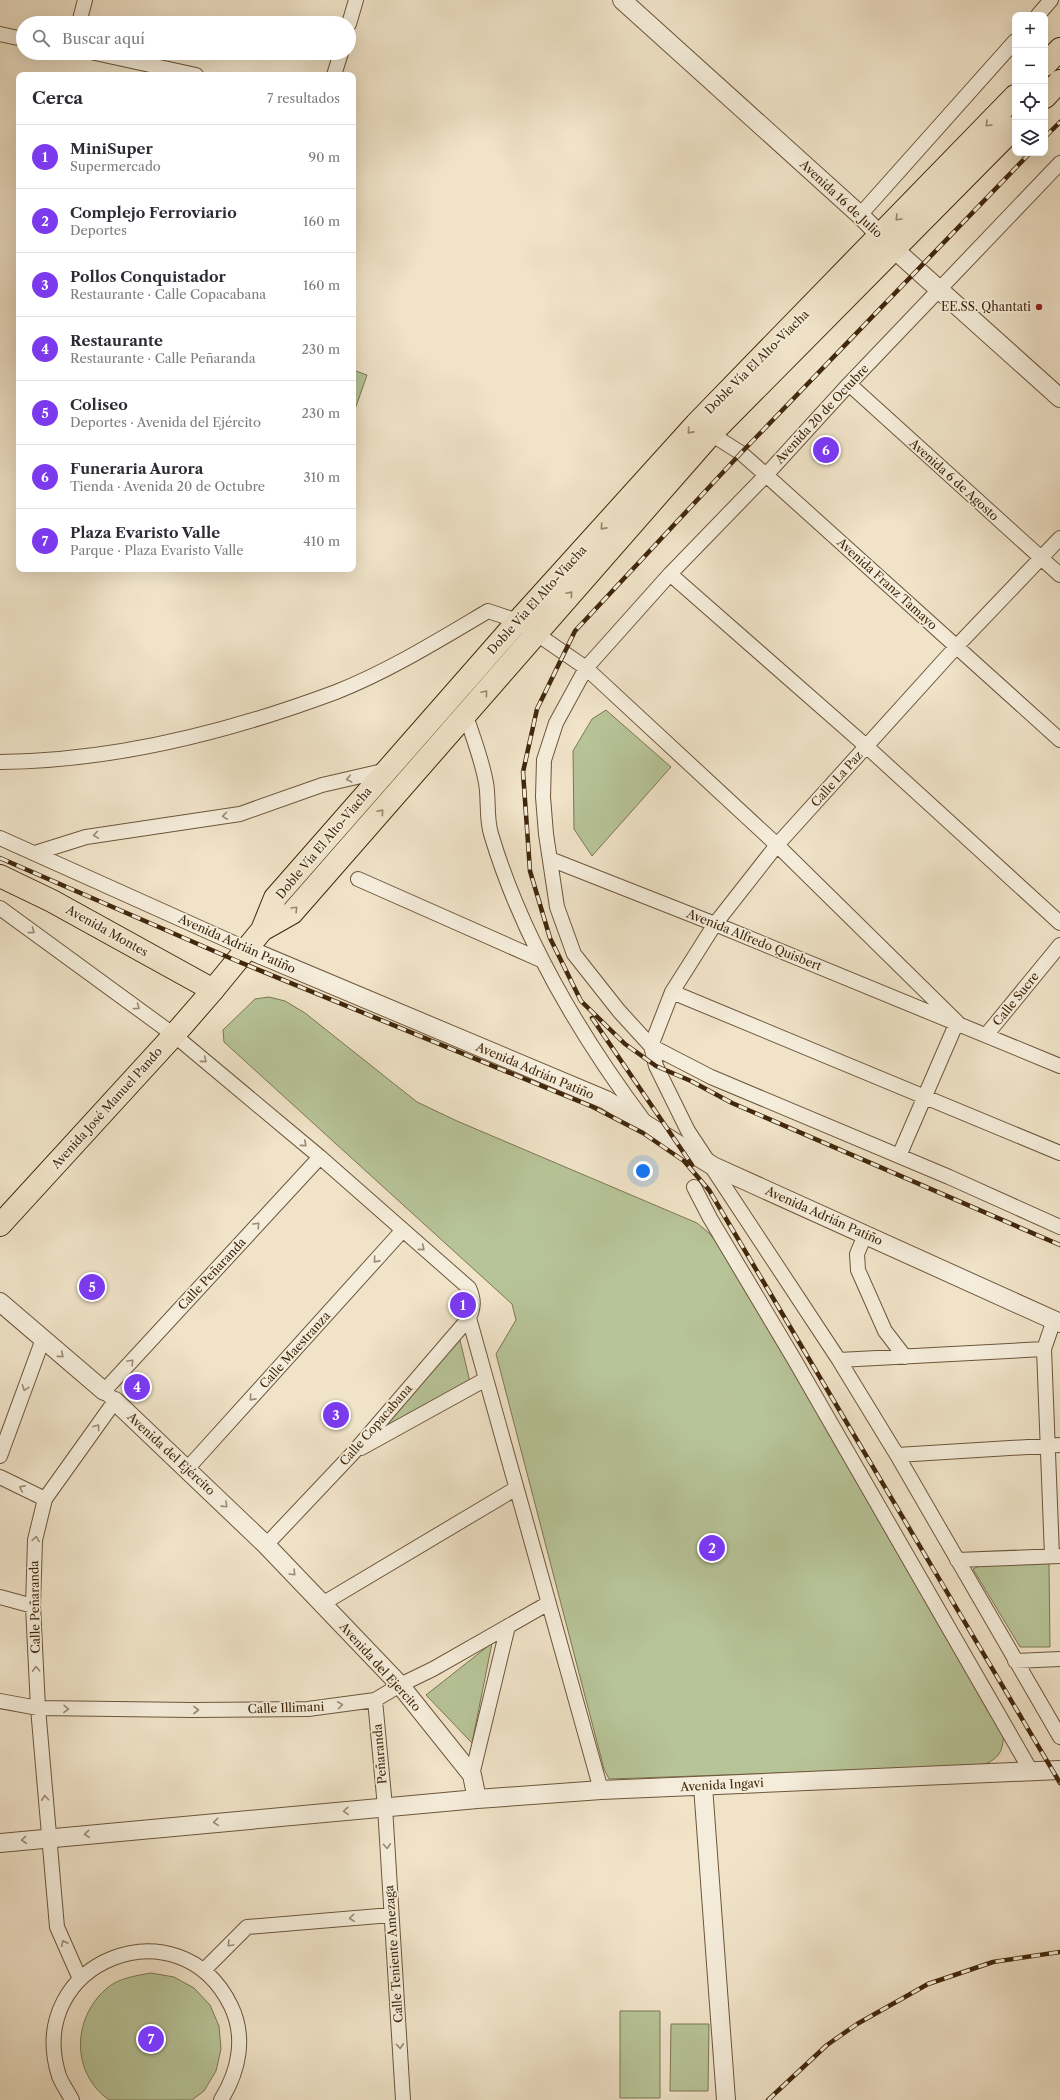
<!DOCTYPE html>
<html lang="es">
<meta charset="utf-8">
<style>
body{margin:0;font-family:"Libre Caslon Text",serif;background:#f7f7f7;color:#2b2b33}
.controls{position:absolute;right:12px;top:12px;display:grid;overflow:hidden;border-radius:8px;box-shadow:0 4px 16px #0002}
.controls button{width:36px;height:36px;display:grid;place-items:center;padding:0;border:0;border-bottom:1px solid #e1e1e2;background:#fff;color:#2b2b33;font:20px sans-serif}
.you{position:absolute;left:643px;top:1171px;width:14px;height:14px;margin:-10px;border:3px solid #fff;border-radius:50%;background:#1a73e8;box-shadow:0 0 0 6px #1a73e833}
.badge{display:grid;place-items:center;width:26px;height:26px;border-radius:50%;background:#7c3aed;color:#fff;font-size:13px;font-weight:700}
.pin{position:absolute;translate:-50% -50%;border:2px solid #fff;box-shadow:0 1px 4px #0006}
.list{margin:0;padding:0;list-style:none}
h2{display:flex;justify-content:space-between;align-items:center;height:52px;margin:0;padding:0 16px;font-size:17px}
h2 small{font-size:13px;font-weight:400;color:#7c7c81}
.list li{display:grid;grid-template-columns:26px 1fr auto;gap:12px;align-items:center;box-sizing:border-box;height:64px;padding:0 16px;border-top:1px solid #e1e1e2}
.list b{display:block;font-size:15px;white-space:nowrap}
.list p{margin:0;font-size:13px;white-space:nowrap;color:#7c7c81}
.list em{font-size:13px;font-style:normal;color:#7c7c81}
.icon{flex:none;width:22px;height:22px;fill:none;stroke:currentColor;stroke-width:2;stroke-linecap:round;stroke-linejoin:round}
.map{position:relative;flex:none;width:1060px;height:2100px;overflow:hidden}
.search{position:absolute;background:#fff;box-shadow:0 4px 16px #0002;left:16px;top:16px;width:340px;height:44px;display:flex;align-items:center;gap:10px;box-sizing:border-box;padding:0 14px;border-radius:22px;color:#7c7c81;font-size:15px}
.panel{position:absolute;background:#fff;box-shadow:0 4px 16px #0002;left:16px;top:72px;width:340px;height:500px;border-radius:8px}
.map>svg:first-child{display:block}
.green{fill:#b7c498;stroke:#7c7652}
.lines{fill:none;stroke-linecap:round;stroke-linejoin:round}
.minor-casing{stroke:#6d563a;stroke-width:16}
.tertiary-casing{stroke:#6d563a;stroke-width:20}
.primary-casing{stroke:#41270b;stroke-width:24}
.trunk-casing{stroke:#41270b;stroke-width:24}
.minor{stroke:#f5eddb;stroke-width:14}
.tertiary{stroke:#f5eddb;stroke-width:18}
.primary{stroke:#f0e3c8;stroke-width:22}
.trunk{stroke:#f0e3c8;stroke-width:22}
.rail-casing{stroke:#41270b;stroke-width:4.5}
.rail{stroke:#f5eddb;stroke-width:3;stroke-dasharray:9;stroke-linecap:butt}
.oneway{stroke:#98856a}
.oneway2{stroke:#9b8a73}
.poi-dot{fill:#8f2418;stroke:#f5eddb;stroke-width:1.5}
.labels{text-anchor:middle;stroke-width:3.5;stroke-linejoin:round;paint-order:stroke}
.street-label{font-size:12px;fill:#41270b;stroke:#f5eddb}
.poi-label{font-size:12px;fill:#41270b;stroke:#f5eddb;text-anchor:end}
</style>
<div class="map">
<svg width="1060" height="2100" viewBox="0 0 1060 2100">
<rect width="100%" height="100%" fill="#f0e3c8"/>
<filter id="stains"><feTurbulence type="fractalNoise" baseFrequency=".005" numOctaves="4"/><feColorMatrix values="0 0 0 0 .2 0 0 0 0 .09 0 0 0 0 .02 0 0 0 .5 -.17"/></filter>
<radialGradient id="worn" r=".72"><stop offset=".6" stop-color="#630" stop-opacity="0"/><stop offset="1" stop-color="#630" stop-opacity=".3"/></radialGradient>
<!-- green -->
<path class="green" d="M353,370L367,375L353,415Z
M606,710L671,767L592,856L574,829L573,751L592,719Z
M269,997L285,1001L305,1013L417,1102L457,1121L697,1223L709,1233L721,1248L1004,1726C1003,1747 1004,1758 980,1766L609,1779L604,1769L496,1354L516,1320L512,1304L224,1042L223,1030L255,999Z
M459,1336L470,1382L374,1437Z
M1049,1563L1050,1647H1020L973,1569L983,1564Z
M492,1643L472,1743L426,1695Z
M151,1973L174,1977L194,1988L210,2005L219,2026L221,2049L216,2071L204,2091L192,2100H109C71,2073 72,2019 106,1989C118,1978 135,1976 151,1973Z
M660,2011V2098H620V2011Z
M671,2024H709L708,2091H670Z"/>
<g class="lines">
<!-- minor casing -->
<g class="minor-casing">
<path id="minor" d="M1038,15L1051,0
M79,23L85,0
M349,24L356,0
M0,34L23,39
M95,53L196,75
M334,75L341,53
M1060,163L849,384L766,475L670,574L586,668L556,723L544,760L543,797L546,834L557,907L574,954L619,1011L651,1046L711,1077L949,1177L1060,1227
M860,215L1015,41
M849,384L1060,575
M711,434L741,453L766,475L1060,740
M1060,538L956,647L777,845L715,924L672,992L651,1046L656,1066L688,1131L839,1360L897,1455L1060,1737
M670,574L866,746L1060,923
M466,716C473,737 482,760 486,783C489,799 486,818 491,834C522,938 579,1034 644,1121
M0,762C114,761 229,732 336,692C389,671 439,640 488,611L518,621L586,668L777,845L957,1022
M0,838L247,949
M35,853L86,837L240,814L322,785L387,770
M550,859L715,924L1060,1066
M358,879L541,960
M0,908L174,1035L320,1157L469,1288C474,1299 474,1307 469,1318L353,1453L266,1545
M672,992L1060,1153
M987,1034L1060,945
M899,1156L957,1022
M694,1187L710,1218L794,1359L1031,1771
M865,1235L857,1254L858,1270L885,1331L905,1357
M469,1318L601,1790
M839,1360L1044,1349
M361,1448L486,1379
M897,1455L1060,1445
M0,1456L43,1339
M187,1469L402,1231
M0,1477L45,1499
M1052,1556L1044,1349L1054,1320
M957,1560L1060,1556
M0,1597L33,1606
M322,1604L515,1489
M1015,1661L1060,1659
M375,1700L385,1807L403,2100
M0,1701L38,1708L192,1710L308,1709L375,1700L400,1685L433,1669L547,1604
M472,1775L508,1626
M204,1970L247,1927L391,1915
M80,1979L57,1927L38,1708L33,1606L35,1540L45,1499L115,1401L104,1391L320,1157
M72,2100C68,2092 62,2084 59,2076C23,1962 179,1900 231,2006C246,2037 239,2071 221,2100"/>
</g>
<!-- tertiary casing -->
<g class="tertiary-casing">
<path id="tertiary" d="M622,0L860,215L894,249L1060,398
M247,949L606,1100L713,1166L1060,1323
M0,1302L104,1391
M115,1401L266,1545L400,1685L472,1775L477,1799
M703,1786L726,2100
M0,1843L477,1799L601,1790L1060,1770"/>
</g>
<!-- primary casing -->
<g class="primary-casing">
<path id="primary" d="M0,1225L174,1035L213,990"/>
</g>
<!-- trunk casing -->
<g class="trunk-casing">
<path id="trunk" d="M1045,65L1060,49
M1045,97L1060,81
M0,876L52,901L213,990L262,930L275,898L518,621L696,424L1015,96
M262,930L292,913L711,434L1015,127"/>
</g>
<!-- minor -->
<use href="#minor" class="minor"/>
<!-- tertiary -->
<use href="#tertiary" class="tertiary"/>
<!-- primary -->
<use href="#primary" class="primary"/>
<!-- trunk -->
<use href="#trunk" class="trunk"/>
<!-- rail casing -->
<g class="rail-casing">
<path id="rail" d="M1045,137L1060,122
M1030,153L741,453L575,631L537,709L523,772L530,871L550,938L581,1001L625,1044L656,1066L691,1081L732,1103L1060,1245
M0,858L237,961L593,1107L643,1133L684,1161L709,1190L1060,1783
M592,1018L692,1165
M768,2100L827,2045L857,2024L928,1984L993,1962L1060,1952"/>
</g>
<!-- rail -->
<use href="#rail" class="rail"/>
</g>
<!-- one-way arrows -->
<defs><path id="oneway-chevron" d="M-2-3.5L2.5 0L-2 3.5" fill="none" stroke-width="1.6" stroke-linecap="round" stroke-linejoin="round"/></defs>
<g class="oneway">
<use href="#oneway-chevron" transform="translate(988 124) rotate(134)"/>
<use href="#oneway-chevron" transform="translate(898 218) rotate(134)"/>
<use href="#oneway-chevron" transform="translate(690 431) rotate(132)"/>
<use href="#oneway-chevron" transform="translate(603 527) rotate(132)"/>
<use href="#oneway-chevron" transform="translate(570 594) rotate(-49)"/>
<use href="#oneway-chevron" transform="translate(485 693) rotate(-50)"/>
<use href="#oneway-chevron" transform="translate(381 812) rotate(-49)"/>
<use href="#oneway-chevron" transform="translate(295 909) rotate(-45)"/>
</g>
<g class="oneway2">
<use href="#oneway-chevron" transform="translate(349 779) rotate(167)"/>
<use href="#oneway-chevron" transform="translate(225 816) rotate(172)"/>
<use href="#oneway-chevron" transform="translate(96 835) rotate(172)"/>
<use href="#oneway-chevron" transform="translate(32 931) rotate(36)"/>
<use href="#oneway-chevron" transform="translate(137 1007) rotate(36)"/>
<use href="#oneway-chevron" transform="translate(204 1060) rotate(40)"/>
<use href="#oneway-chevron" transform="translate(304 1144) rotate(40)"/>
<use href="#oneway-chevron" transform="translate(257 1225) rotate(-47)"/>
<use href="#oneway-chevron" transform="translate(422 1248) rotate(40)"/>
<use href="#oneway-chevron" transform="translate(376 1260) rotate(132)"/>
<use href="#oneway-chevron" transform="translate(61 1355) rotate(40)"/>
<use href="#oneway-chevron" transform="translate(131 1362) rotate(-47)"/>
<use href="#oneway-chevron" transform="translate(25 1388) rotate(110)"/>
<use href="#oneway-chevron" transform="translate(252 1398) rotate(132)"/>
<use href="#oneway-chevron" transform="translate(97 1427) rotate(-54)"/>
<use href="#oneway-chevron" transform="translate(22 1488) rotate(-154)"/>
<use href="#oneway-chevron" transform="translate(225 1505) rotate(44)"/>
<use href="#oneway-chevron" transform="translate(36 1539) rotate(-81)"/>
<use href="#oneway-chevron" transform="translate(293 1573) rotate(46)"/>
<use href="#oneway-chevron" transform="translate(36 1669) rotate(-93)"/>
<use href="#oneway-chevron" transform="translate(340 1705) rotate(-8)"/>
<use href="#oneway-chevron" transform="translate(66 1709) rotate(1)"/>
<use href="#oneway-chevron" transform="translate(196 1710)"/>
<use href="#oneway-chevron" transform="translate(45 1798) rotate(-94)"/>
<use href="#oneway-chevron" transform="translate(346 1811) rotate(175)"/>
<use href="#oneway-chevron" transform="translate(216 1822) rotate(175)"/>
<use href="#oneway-chevron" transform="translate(87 1834) rotate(175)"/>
<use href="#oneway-chevron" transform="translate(24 1840) rotate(174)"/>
<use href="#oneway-chevron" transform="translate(387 1846) rotate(86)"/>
<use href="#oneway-chevron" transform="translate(352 1918) rotate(175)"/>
<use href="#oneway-chevron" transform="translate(64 1943) rotate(-116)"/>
<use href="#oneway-chevron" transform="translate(230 1944) rotate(135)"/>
<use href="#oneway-chevron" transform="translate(400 2046) rotate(86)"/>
</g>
<!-- markers -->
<circle class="poi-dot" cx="1039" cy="307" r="4"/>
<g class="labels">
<!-- street labels -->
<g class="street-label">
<text transform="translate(841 199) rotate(43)" y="4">Avenida 16 de Julio</text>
<text transform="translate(757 362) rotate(-45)" y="4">Doble Vía El Alto-Viacha</text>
<text transform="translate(822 414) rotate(-47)" y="4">Avenida 20 de Octubre</text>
<text transform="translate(954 480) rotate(42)" y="4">Avenida 6 de Agosto</text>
<text transform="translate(887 584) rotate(42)" y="4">Avenida Franz Tamayo</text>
<text transform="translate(537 600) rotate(-48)" y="4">Doble Vía El Alto-Viacha</text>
<text transform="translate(837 779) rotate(-48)" y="4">Calle La Paz</text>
<text transform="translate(324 843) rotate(-50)" y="4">Doble Vía El Alto-Viacha</text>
<text transform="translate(107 931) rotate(29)" y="4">Avenida Montes</text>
<text transform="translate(754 940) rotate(22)" y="4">Avenida Alfredo Quisbert</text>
<text transform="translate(237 944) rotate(24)" y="4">Avenida Adrián Patiño</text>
<text transform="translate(1016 999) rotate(-51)" y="4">Calle Sucre</text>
<text transform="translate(535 1071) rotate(23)" y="4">Avenida Adrián Patiño</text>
<text transform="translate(107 1108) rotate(-48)" y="4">Avenida José Manuel Pando</text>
<text transform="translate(824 1216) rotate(24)" y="4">Avenida Adrián Patiño</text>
<text transform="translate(212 1274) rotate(-47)" y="4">Calle Peñaranda</text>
<text transform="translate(295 1350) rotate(-48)" y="4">Calle Maestranza</text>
<text transform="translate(376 1425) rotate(-49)" y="4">Calle Copacabana</text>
<text transform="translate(171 1454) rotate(43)" y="4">Avenida del Ejército</text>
<text transform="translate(35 1607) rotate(-91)" y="4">Calle Peñaranda</text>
<text transform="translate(380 1667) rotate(48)" y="4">Avenida del Ejercito</text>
<text transform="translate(286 1708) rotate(-2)" y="4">Calle Illimani</text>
<text transform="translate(380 1754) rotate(-95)" y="4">Peñaranda</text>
<text transform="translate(722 1785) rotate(-3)" y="4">Avenida Ingavi</text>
<text transform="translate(394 1954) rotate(-94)" y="4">Calle Teniente Amezaga</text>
</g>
<!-- poi labels -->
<g class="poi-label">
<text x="1031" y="311">EE.SS. Qhantati</text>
</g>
</g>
<rect width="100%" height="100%" filter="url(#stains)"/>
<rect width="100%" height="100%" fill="url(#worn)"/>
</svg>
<div class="controls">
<button>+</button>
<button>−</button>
<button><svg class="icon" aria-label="locate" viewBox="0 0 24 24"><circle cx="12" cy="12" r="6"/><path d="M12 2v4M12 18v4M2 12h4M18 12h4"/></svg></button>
<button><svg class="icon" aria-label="layers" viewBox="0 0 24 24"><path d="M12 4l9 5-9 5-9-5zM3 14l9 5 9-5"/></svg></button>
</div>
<div class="you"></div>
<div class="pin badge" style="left:463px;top:1305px">1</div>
<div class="pin badge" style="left:712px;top:1548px">2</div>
<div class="pin badge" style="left:336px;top:1415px">3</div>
<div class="pin badge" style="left:137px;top:1387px">4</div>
<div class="pin badge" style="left:92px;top:1287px">5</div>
<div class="pin badge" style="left:826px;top:450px">6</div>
<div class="pin badge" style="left:151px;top:2039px">7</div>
<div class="search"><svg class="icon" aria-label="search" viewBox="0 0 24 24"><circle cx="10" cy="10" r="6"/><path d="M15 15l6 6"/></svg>Buscar aquí</div>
<section class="panel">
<h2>Cerca<small>7 resultados</small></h2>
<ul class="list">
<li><span class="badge">1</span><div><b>MiniSuper</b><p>Supermercado</p></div><em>90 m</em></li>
<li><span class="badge">2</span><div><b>Complejo Ferroviario</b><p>Deportes</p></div><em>160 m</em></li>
<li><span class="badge">3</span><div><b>Pollos Conquistador</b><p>Restaurante · Calle Copacabana</p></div><em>160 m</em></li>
<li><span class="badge">4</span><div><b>Restaurante</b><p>Restaurante · Calle Peñaranda</p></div><em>230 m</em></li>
<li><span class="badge">5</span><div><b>Coliseo</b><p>Deportes · Avenida del Ejército</p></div><em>230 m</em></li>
<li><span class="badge">6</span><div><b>Funeraria Aurora</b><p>Tienda · Avenida 20 de Octubre</p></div><em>310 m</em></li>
<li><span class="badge">7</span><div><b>Plaza Evaristo Valle</b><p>Parque · Plaza Evaristo Valle</p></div><em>410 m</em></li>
</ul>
</section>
</div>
